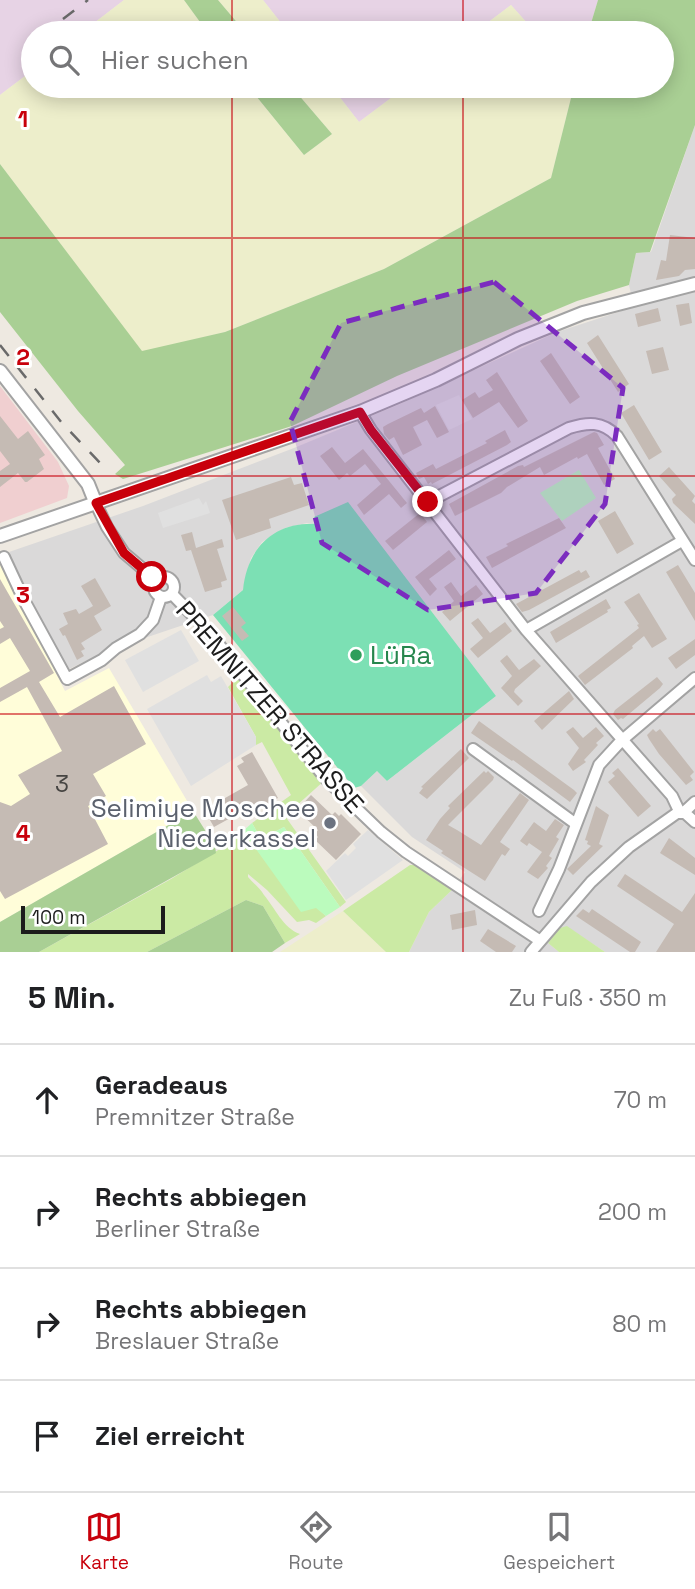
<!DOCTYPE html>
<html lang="de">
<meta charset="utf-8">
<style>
body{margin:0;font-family:"Space Grotesk",sans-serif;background:#f2f2f2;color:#202124}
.scale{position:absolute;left:21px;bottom:18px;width:144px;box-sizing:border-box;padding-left:7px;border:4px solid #1c1c1c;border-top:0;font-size:19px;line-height:24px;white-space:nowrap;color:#1c1c1c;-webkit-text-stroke:5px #fff;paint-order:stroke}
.stop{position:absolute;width:21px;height:21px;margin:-16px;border:5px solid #c8000b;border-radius:50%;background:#fff}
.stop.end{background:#c8000b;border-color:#fff;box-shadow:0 2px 7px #0008}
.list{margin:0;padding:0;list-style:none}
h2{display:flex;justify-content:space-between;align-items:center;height:91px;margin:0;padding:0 28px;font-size:30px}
h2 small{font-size:23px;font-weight:400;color:#757577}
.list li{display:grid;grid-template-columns:46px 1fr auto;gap:21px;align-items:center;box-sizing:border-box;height:112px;padding:0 28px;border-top:2px solid #e0e0e0}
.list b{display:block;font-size:26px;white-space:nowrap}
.list p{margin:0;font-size:23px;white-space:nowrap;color:#757577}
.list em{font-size:23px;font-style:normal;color:#757577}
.icon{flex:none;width:38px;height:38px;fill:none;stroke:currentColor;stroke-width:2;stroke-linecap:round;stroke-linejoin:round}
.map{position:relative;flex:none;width:695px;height:952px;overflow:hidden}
.search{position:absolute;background:#fff;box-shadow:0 4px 18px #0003;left:21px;right:21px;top:21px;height:77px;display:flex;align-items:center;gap:18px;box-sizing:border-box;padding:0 24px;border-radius:38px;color:#757577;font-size:26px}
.sheet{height:539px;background:#fff}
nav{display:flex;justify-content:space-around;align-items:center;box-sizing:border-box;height:98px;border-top:2px solid #e0e0e0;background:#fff;font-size:19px;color:#757577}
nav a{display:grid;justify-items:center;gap:4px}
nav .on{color:#c8000b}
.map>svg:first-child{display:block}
.residential{fill:#dad9d9}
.commercial{fill:#f0cfd0}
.industrial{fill:#e7d3e5}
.education{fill:#fffdd9}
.farmland{fill:#edeecb}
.grass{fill:#cbeaa4}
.forest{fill:#a9cf94}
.park{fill:#bbfbbd}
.pitch{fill:#7ce0b4}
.parking{fill:#e0e0e0}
.building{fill:#c5bbb4}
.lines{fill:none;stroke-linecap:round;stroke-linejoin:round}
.minor-casing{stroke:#a3a3a3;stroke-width:14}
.tertiary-casing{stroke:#a3a3a3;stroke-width:16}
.minor{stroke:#fff;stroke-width:10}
.tertiary{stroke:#fff;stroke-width:12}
.rail{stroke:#6a6a6a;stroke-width:2.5;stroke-dasharray:14 14;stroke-linecap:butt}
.route{stroke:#c8000b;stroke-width:9}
.marked{fill:#7b2cbf;fill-opacity:0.2;stroke:#7b2cbf;stroke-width:5;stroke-dasharray:14 9;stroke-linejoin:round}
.grid{fill:none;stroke:#c8000b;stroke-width:2;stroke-opacity:0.55}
.leisure-dot{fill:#2e9e5b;stroke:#fff;stroke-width:2.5}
.worship-dot{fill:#6b7280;stroke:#fff;stroke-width:2.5}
.labels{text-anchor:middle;stroke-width:6;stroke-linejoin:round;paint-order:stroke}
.number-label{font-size:23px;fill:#464442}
.leisure-label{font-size:26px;fill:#27864d;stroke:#fff;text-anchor:start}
.street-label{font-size:26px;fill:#1c1c1c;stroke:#fff}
.worship-label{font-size:26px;fill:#5b616d;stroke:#fff;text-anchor:end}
.grid-label{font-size:23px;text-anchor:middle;font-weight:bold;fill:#c8000b;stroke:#fff;stroke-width:6;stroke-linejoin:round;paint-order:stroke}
</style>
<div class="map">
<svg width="695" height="952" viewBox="0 0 695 952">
<rect width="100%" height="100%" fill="#eee9e1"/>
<!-- residential -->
<path class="residential" d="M695,125V952H605L567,927L548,943L559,952H409L429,912L453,889L465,872L412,837L361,786L377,771L387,781L496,696L315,518L319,524L307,523L285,528L262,542L251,558L243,590L213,615L106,651L65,671L9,552L143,506L294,448L400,404L557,332L634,307L629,285L636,253L651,252Z"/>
<!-- commercial -->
<path class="commercial" d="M0,386L58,462L69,486L67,498L0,523Z"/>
<!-- industrial -->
<path class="industrial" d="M0,0H124L81,33H33V70L0,95Z
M263,0H598L589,30L584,33H536L511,5L474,33H289Z
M331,86H407L359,122Z"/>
<!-- education -->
<path class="education" d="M0,562L65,691L109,668L193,811L0,922Z"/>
<!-- farmland -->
<path class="farmland" d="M124,0H184L208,33H81Z
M218,0H263L289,33H246Z
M511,5L536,33H474Z
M33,70V86H248L304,155L332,134L291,86H331L359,122L407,86H574L551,178L384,269L225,332L142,352L0,164V95Z
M343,911L386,952H280Z"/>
<!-- grass -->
<path class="grass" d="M239,676L325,780L285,816L346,902L340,907L284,827L261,839L252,823L291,795L262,742L256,745V737L228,687Z
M243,831L266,862L326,916L316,923L309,920L297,922L267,890L248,874V877C253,883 260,888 264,895C275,908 283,928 300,934L285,943L263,906L246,900L147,952H39L171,879L223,847L219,843Z
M410,865H415L453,889L429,912L409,952H386L343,911Z
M567,926L605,952H559L548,943L560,928Z"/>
<!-- forest -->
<path class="forest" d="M184,0H218L246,33H208Z
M598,0H695V125L650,252L636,253L629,285L577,301L397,376L292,426L123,479L115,474L125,465L78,411L0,312V164L142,351L225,332L384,269L551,178L574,86H662V33H584L589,30Z
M248,86H291L332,134L304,155Z
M193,811L215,846L216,853L39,952H0V922Z
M246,900L263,906L285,943L272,952H147Z"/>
<!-- park -->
<path class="park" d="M579,470L596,498L562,521L540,493Z
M252,823L261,839L284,827L340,907L326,916L316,908L301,912L243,831Z"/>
<!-- pitch -->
<path class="pitch" d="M348,502L496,696L387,781L377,771L361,786L354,788L213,615L243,590C247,548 274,521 318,524L314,517Z"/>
<!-- parking -->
<path class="parking" d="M459,395L472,419L449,430L436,405Z
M199,498L203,505L206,501L210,513L163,528L158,513Z
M181,630L199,661L143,692L125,660Z
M207,675L211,682L221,676L256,737V745L191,786L147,709Z
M368,830L403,860L346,900L326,871L345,853L348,856L356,848L353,844Z"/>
<!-- building -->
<path class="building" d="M670,235L695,238V269L685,270L679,276L656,280L661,260L666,261Z
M689,303L692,323L680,326L676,305Z
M658,308L661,321L638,327L635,314Z
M598,335L629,384L618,392L587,343Z
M663,347L669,370L652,374L646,351Z
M551,353L580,397L570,404L540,361Z
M497,372L528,421L518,428L499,402L473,418L462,400L475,392L479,398L493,390L486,380Z
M634,405L662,452L649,460L621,413Z
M435,406L449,432L437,438L427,420L413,427L422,445L403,455L394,437L389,440L384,434L383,427L388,424L421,408L424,413Z
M0,416L18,439L28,431L45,455L39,459L44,469L27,482H25L18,473L0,487V471L10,464L0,451Z
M505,430L511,442L507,445L432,484L431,482L428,484L424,477L419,479L416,473L433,464L436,469L487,443L485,441Z
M594,432L597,433L604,445L598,448L615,479L604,485L587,454L578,459L577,457L544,475L540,467L507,487L501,493L455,516L449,504L518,466L523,465L524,467Z
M332,447L345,463L363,449L407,503L401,508L389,494L364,515L357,505L381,484L365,464L350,476L347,473L339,480L320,456Z
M669,467L695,496L692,501L695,504V524L673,503L672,499L676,495L659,476Z
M291,477L294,485L302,483L309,505L269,519L271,528L236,540L222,500Z
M615,511L634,544L617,554L598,521Z
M420,513L427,522L393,550L385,541Z
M559,518L566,528L492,568L486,557L508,546L506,544Z
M192,532L196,548L222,539L224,547L217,549L227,580L221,582L222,587L205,592L191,550L186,551L181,535Z
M449,550L456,559L429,579L437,589L430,596L415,577Z
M678,565L695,593V621L666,572Z
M579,570L581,573L586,570L590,577L529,610L522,612L516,604Z
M95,578L111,606L94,616L102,630L81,643L85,649L81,651L84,656L77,660L65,635L63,636L59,629L68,624L63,613L76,609L79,614L93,606L81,586Z
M0,579L54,673L39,682L60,717L114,686L146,744L93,774L106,796L88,806L108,844L5,899L0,891V802L11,806L30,794L18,775L62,751L27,687L0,702V688L30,671L10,638L0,644V629L4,627L0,621Z
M451,582L461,596L476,585L483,594L450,621L442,612L454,601L444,587Z
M639,593L667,639L652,648L644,636L632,646L633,648L585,685L578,676L639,628L637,625L639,624L624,602Z
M606,599L611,608L607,610L608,612L556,643L550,632Z
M233,607L246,623L241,627L249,636L242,641L222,616Z
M478,618L490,633L505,622L512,631L478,658L470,649L483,638L471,623Z
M695,639V655L676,669L668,658Z
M507,655L519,670L534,659L541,666L515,689L514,692L523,701L518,706L501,688L512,676L500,661Z
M657,677L663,684L660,688L623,719L621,718L618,720L613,714L615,710Z
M569,691L574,699L542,730L534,721Z
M479,721L574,790L577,793L570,802L513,760L512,761L471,733Z
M573,727L583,738L596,727L604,736L596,743L598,745L584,760L586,762L573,771L568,764L579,748L566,732Z
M653,729L656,732L660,729L694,772L690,776L693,780L686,785L659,754L649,739L647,735Z
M461,749L469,758L466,761L427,799L419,793L423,788L421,787Z
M252,752L278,798L261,808L258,803L214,827L204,810L248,785L237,766L244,762L241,758Z
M618,768L651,806L638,817L608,782L615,776L612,773Z
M484,771L486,773L488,771L494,777L493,780L448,825L457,830L481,845L520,793L529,800L500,842L510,849L505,856L502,854L485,881L441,853L443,851L426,840L440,819L450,808L448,806Z
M311,795L332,815L335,812L339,816L341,814L361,834L336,860L315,840L318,837L315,834L318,830L297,810Z
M596,806L609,815L599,844L603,846L573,875L567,869L591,846L587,844L588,841L585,840Z
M555,819L564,825L556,837L559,839L549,856L552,858L546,866L548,868L538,879L527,872L542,852L529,843L527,846L520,841L534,822L546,831Z
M669,838L695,858V875L660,853Z
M625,874L682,912L695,893V952H656L674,924L617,886Z
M583,909L589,913L592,909L641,942L635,952H630L576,916Z
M475,910L477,925L452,930L450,915Z
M488,929L516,946L512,952H496L480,941Z"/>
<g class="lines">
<!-- minor casing -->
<g class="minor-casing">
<path id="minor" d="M360,412L371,430L526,630L672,796L680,813
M428,502L569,428C588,422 602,421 617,436L695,560
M96,504L107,527L124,553L156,580
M4,557L25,602L67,679L102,660L116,648L140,634L153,620L161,597
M154 587a10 10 0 1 1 20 0a10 10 0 1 1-20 0Z
M172,594L209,632L326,779L381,832L406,852L539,940
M526,630L682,541
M473,749L576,824
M683,813L695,802
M539,911L559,869L599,765L621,741L695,678
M531,952L591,882L629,847L677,813H685L695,822"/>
</g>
<!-- tertiary casing -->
<g class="tertiary-casing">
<path id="tertiary" d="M0,371L88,484L96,504
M0,536L360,412L436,380L518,339L583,313L695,284"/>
</g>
<!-- minor -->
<use href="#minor" class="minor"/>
<!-- tertiary -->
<use href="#tertiary" class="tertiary"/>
<!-- rail -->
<path class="rail" d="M63,19L88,0
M0,345L62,423L103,466"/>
</g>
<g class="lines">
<!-- route -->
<path class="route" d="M152,577L124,553L96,503L360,412L371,430L428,502"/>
</g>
<!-- marked area -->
<path class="marked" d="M494,282L623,388L605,504L536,593L428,610L322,543L290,422L341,323Z"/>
<!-- grid -->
<path class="grid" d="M232,0V33M463,0V33M232,86V952M463,86V952M0,238H695M0,476H695M0,714H695"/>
<!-- markers -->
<circle class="leisure-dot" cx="356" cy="655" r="7"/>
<circle class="worship-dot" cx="330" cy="823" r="7"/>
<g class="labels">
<!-- number labels -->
<g class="number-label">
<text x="62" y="792">3</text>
</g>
<!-- leisure labels -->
<g class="leisure-label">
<text x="370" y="664">LüRa</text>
</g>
<!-- street labels -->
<g class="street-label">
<text transform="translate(270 707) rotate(49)" y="9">PREMNITZER STRASSE</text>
</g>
<!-- worship labels -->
<g class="worship-label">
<text x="316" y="817">Selimiye Moschee<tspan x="316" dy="30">Niederkassel</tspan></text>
</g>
</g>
<g class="grid-label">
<text x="23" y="127">1</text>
<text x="23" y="365">2</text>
<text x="23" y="603">3</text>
<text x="23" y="841">4</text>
</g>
</svg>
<div class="scale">100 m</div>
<div class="stop" style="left:152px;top:577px"></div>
<div class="stop end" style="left:428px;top:502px"></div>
<div class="search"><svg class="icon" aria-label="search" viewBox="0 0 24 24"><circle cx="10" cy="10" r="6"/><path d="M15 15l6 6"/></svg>Hier suchen</div>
</div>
<section class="sheet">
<h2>5 Min.<small>Zu Fuß · 350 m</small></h2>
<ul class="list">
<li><svg class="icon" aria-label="ahead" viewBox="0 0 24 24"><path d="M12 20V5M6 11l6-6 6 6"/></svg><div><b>Geradeaus</b><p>Premnitzer Straße</p></div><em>70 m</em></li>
<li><svg class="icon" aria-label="right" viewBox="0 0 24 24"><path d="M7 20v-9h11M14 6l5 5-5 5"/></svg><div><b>Rechts abbiegen</b><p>Berliner Straße</p></div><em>200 m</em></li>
<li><svg class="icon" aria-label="right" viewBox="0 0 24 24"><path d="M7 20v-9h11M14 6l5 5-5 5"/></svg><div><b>Rechts abbiegen</b><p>Breslauer Straße</p></div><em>80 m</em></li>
<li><svg class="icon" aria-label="arrive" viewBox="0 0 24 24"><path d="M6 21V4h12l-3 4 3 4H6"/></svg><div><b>Ziel erreicht</b></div></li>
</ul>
</section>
<nav>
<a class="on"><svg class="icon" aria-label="map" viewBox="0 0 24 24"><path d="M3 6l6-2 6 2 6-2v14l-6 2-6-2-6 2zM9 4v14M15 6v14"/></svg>Karte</a>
<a><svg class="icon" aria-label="directions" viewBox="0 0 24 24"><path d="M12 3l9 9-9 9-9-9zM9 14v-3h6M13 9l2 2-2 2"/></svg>Route</a>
<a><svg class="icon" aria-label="saved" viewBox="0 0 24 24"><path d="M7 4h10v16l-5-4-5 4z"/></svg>Gespeichert</a>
</nav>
